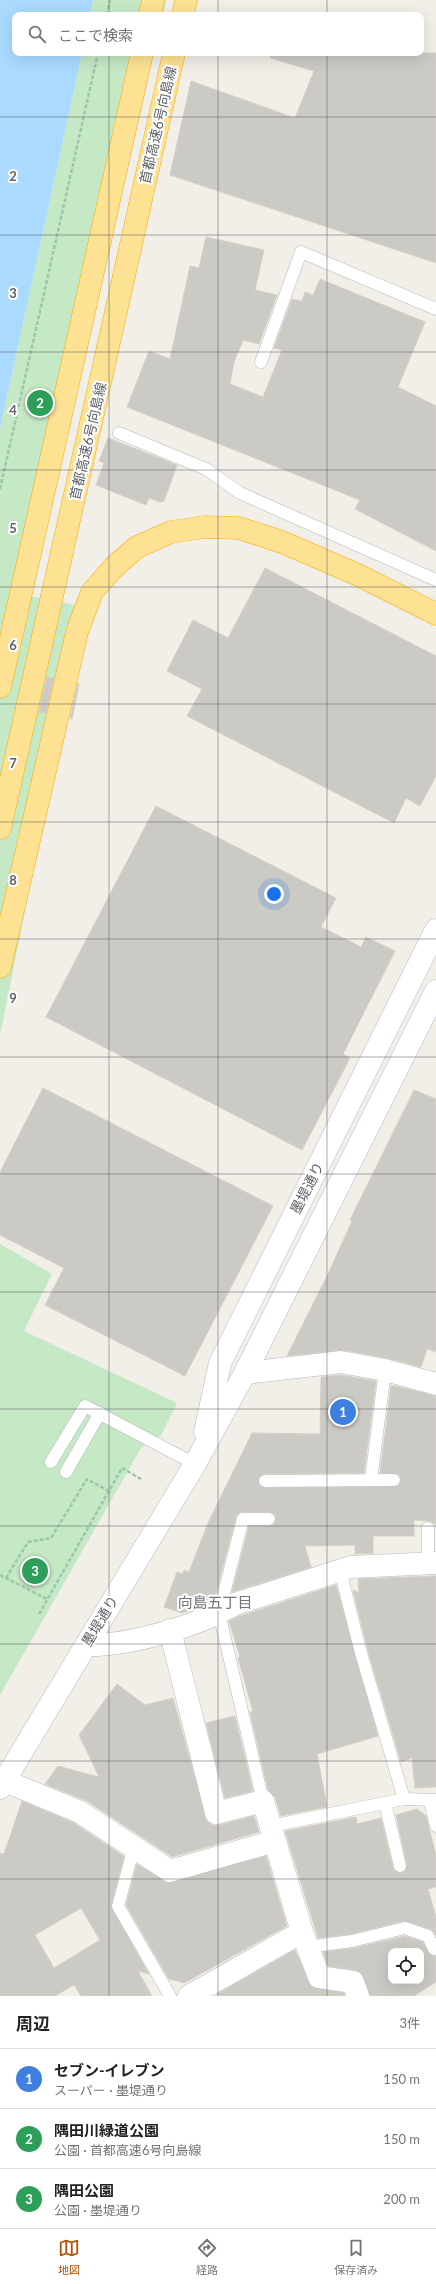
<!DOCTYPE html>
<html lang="ja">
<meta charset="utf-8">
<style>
body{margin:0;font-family:Lato,"Noto Sans JP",sans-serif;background:#f6f6f6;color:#202124}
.controls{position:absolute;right:12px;bottom:12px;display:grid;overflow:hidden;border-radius:8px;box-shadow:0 4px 16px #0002}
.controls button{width:36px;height:36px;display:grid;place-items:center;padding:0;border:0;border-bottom:1px solid #e0e0e0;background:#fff;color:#202124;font:20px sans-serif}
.you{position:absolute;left:274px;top:894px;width:14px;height:14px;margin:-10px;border:3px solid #fff;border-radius:50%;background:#1a73e8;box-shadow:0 0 0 6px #1a73e833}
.badge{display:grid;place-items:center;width:26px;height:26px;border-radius:50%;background:#b45309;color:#fff;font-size:13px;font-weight:700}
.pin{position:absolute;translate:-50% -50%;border:2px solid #fff;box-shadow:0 1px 4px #0006}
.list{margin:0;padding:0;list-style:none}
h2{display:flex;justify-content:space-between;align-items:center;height:52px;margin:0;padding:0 16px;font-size:17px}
h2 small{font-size:13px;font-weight:400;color:#757577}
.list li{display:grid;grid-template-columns:26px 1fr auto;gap:12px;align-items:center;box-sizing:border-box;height:60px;padding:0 16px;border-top:1px solid #e0e0e0}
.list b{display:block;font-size:15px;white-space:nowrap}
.list p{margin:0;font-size:13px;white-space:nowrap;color:#757577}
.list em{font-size:13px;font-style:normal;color:#757577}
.icon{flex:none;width:22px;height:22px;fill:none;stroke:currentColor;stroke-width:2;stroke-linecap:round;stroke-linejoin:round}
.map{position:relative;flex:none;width:436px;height:1996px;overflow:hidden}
.search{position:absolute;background:#fff;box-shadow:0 4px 16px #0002;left:12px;right:12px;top:12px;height:44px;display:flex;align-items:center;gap:10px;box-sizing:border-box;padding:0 14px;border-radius:8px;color:#757577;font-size:15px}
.sheet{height:232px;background:#fff}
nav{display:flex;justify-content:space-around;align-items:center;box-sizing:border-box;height:56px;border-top:1px solid #e0e0e0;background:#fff;font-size:11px;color:#757577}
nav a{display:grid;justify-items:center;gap:2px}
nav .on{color:#b45309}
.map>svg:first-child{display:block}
.green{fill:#c5e8c5}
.water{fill:#aadaff}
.building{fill:#cccac5;stroke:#d6d1c6;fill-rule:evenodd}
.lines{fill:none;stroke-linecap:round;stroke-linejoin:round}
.service-casing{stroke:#b5b8bc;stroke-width:13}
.minor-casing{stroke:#b5b8bc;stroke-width:23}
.secondary-casing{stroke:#b6babf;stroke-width:23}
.motorway-casing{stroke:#f9ab00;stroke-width:23}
.path{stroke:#9cc7a9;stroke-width:2.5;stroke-dasharray:4 2;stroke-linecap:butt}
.service{stroke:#fff;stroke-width:12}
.minor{stroke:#fff;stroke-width:22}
.secondary{stroke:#fff;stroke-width:22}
.motorway{stroke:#fde293;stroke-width:22}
.grid{fill:none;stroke:#5f6368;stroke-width:1;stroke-opacity:0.55}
.labels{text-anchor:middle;stroke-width:4;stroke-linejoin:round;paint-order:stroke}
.street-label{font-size:14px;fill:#5f6368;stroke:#fff}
.neighbourhood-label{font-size:15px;fill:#70757a;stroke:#fff}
.grid-label{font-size:13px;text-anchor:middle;font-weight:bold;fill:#5f6368;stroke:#fff;stroke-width:4;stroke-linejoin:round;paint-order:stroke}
</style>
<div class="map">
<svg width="436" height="1996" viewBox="0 0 436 1996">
<rect width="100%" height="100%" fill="#f1efe8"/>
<!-- green -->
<path class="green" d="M93,0H166L163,15H90Z
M82,53H154L30,596L86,607L0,1035V428Z
M0,1244L52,1274L24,1331L177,1403L161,1435L141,1448L0,1695Z"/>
<!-- water -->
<path class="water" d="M0,0H93L90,15H15V53H82L0,428Z"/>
<!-- building -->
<path class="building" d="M271,53H436V263L170,175L191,81L295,118L314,71L270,58Z
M206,237L264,250L255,290L277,295L259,344L243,340L234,362L230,384L263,397L282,350L274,348L292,299L302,301L305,292L313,295L320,279L425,322L398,387L436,406V551L355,509L360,500L127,407L149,351L170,359L190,266L199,268Z
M108,438L177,465L164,501L160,502L149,498L146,505L96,485L104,463L99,461Z
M265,568L436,656V776L420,806L406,798L394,823L187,716L202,689L167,671L193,620L228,638Z
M47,677L54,678L46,713L39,712Z
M78,683L79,684L72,719L70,718Z
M156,806L336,898L321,927L361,947L366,937L395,951L343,1054L350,1058L302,1150L46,1017Z
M43,1088L273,1206L185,1376L45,1305L64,1268L0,1235V1172Z
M414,1090L436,1099V1352L427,1349L421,1367L387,1358L343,1350L287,1356L329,1272L352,1221L350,1220Z
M341,1375L376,1381L364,1473L265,1474L258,1478L259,1485L265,1488L398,1486L401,1480L398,1474L380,1473L391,1385L436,1396V1524L428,1521L414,1520V1536H373V1553L355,1554V1545L305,1546L311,1567L232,1592L249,1526H269L273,1525L276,1519L275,1515L269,1512H240L236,1517L214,1601L182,1613L164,1607L177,1572L183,1574L184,1570L189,1572L208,1523L252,1433L320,1434L321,1377Z
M436,1576V1787L415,1788L412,1758L401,1762L368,1651L353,1590L359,1593L358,1579Z
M336,1585L378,1736L317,1754L327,1807L281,1816L275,1797L268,1790L250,1712L253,1711L238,1658L240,1657L229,1621L240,1616Z
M117,1684L145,1705L173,1698L207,1821L212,1825H219L254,1816L259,1832L172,1857L87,1801L45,1784L58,1766L99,1777L79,1735Z
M235,1716L253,1791L225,1798L206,1723Z
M22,1801L74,1823L124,1856L111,1907L149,1974L138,1971L152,1996H81L74,1985L55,1996H0V1853L4,1854ZM81,1908L100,1940L54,1968L35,1935Z
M417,1809L426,1816L436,1855V1887L428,1889L436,1917V1935L431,1929L404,1921L351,1934L318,1938L285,1831L356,1817L357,1824L381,1818L393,1868L395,1871L401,1873L405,1871L407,1865L396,1815Z
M266,1856L287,1926L184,1983L169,1979L126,1905L137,1864L168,1883Z
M405,1936L423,1942L430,1955L436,1956V1982L414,1996H370L361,1973L355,1970L328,1966L323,1952L354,1948ZM391,1951H421V1981H391Z
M295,1950L311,1986L344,1993L345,1996H218L217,1994Z"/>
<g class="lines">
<!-- service casing -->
<g class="service-casing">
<path id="service" d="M261,362L301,252L436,309
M119,433L206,469L240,493L436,580
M51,1462L85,1406L195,1464
M66,1472L100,1413
M371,1480L385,1370
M265,1481L394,1480
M428,1528V1563
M340,1570L361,1653L404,1799
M263,1801L219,1613L243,1519H269
M430,1801L436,1826
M385,1803L400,1866
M271,1826L404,1799L436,1800
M134,1847L118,1906L170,1996
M307,1947L352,1941L405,1928L428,1936L434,1949H436"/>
</g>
<!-- minor casing -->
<g class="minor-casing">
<path id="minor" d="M245,1373L341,1362L385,1370L436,1384
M170,1630L216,1813L263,1801L302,1932L319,1977L353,1982L358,1996
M86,1645C129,1646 198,1626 235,1604L351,1567L436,1563
M5,1781L80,1812L170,1871L275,1841
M189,1996L302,1932"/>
</g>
<!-- secondary casing -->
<g class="secondary-casing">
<path id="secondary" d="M205,1432L220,1363L436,930
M0,1788L195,1464L245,1373L436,991"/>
</g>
<!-- motorway casing -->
<g class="motorway-casing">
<path id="motorway" d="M150,15L153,0
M183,15L186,0
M0,687L142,53
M0,828L174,53
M0,967L77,632L92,592L114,567L137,547L171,532L204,527L239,528L282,542L356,574L436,614"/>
</g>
<!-- path -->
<path class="path" d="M107,15L110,0
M0,489L98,53
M0,1575L47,1599
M6,1578L28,1542L51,1538L87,1479L109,1491
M39,1614L122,1468L141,1479"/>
<!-- service -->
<use href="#service" class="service"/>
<!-- minor -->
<use href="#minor" class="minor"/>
<!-- secondary -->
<use href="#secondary" class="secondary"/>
<!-- motorway -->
<use href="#motorway" class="motorway"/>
</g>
<!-- grid -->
<path class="grid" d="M109,0V15M218,0V15M327,0V15M109,53V1996M218,53V1996M327,53V1996M0,117H436M0,235H436M0,352H436M0,470H436M0,587H436M0,704H436M0,822H436M0,939H436M0,1057H436M0,1174H436M0,1292H436M0,1409H436M0,1526H436M0,1644H436M0,1761H436M0,1879H436"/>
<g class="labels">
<!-- street labels -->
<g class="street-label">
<text transform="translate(158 125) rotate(-77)" y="5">首都高速6号向島線</text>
<text transform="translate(88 441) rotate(-77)" y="5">首都高速6号向島線</text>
<text transform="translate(307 1188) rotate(-63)" y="5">墨堤通り</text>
<text transform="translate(100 1621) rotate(-59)" y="5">墨堤通り</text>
</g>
<!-- neighbourhood labels -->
<g class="neighbourhood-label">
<text x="215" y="1608">向島五丁目</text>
</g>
</g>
<g class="grid-label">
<text x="13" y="181">2</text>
<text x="13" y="298">3</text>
<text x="13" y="415">4</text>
<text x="13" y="533">5</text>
<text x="13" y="650">6</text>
<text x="13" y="768">7</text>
<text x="13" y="885">8</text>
<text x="13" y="1003">9</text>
</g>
</svg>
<div class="controls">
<button><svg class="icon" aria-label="locate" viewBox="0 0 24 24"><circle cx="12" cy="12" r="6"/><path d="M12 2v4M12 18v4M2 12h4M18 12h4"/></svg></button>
</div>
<div class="you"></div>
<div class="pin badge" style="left:343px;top:1412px;background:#3f7fe0">1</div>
<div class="pin badge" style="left:40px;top:403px;background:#2e9e5b">2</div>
<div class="pin badge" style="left:35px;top:1571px;background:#2e9e5b">3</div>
<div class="search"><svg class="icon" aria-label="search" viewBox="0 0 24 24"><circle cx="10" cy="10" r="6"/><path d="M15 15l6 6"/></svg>ここで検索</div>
</div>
<section class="sheet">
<h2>周辺<small>3件</small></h2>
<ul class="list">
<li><span class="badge" style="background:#3f7fe0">1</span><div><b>セブン-イレブン</b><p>スーパー · 墨堤通り</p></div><em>150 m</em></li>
<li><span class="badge" style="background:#2e9e5b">2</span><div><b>隅田川緑道公園</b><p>公園 · 首都高速6号向島線</p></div><em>150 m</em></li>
<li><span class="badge" style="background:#2e9e5b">3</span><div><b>隅田公園</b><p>公園 · 墨堤通り</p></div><em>200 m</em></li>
</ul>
</section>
<nav>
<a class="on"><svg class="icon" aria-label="map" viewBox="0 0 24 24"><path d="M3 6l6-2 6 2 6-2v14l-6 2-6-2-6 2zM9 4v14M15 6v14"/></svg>地図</a>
<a><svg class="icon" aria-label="directions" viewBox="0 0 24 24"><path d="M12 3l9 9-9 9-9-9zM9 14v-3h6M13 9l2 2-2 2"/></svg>経路</a>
<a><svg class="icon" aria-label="saved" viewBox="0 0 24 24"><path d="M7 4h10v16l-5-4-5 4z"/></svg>保存済み</a>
</nav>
